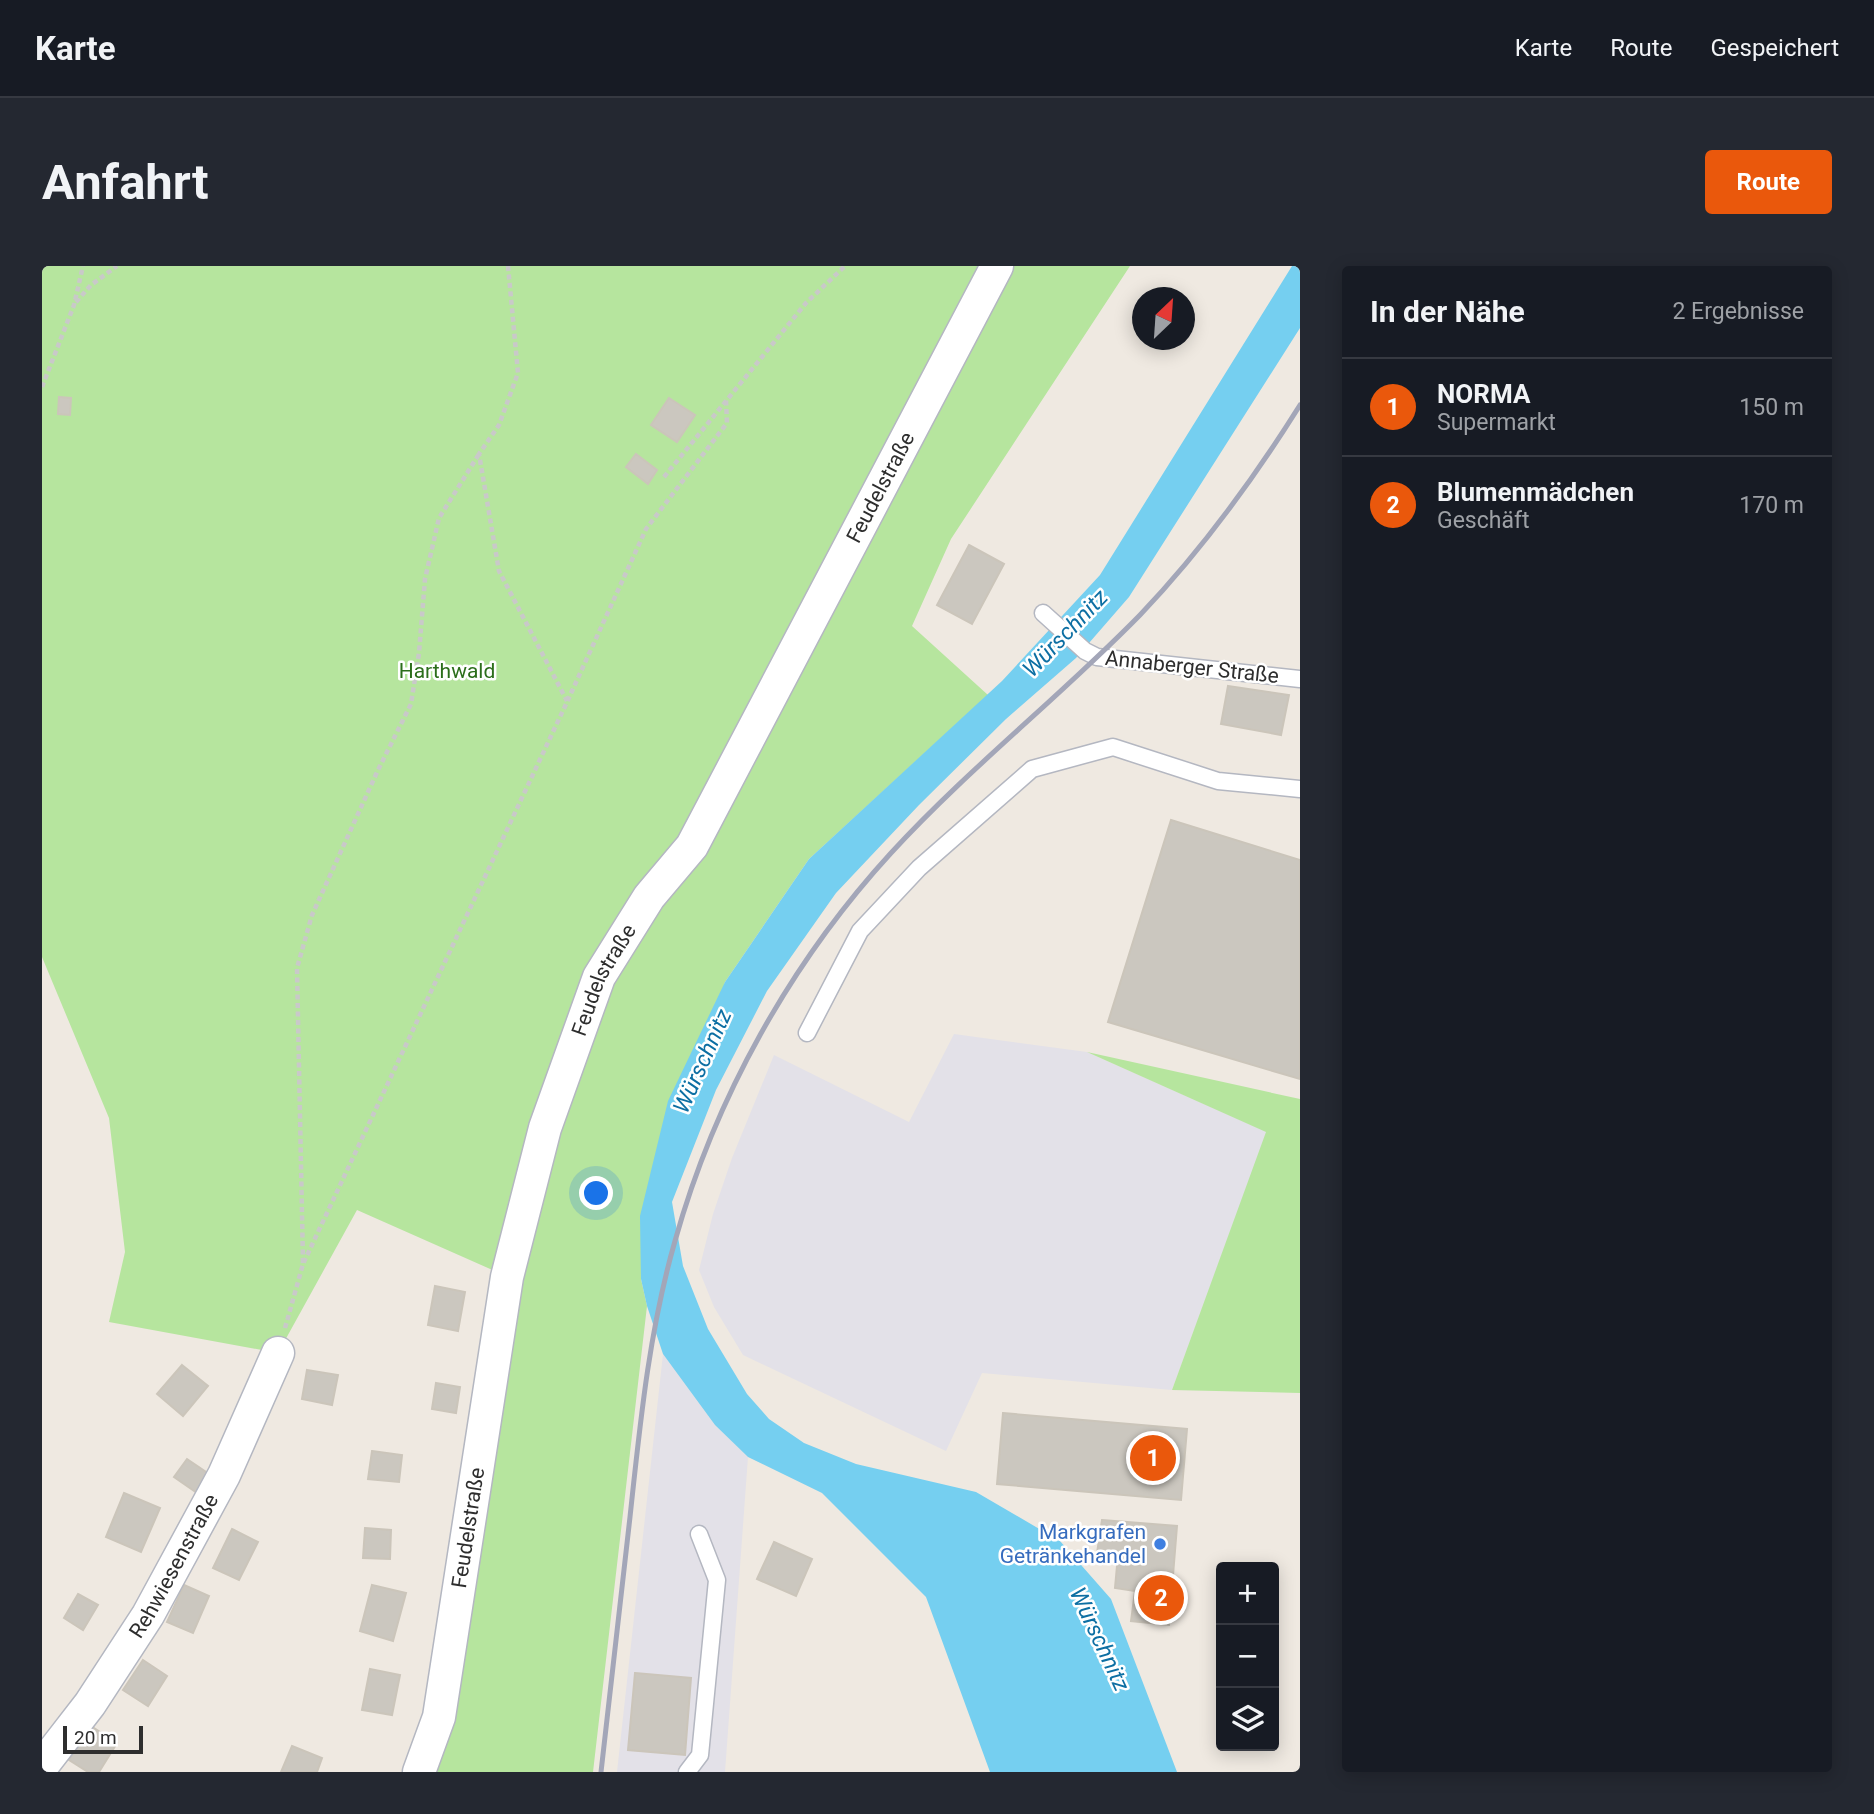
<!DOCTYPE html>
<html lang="de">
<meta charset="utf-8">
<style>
body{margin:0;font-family:Roboto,sans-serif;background:#242831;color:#f1f3f6}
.controls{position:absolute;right:21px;bottom:21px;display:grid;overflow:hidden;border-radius:7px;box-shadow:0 4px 18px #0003}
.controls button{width:63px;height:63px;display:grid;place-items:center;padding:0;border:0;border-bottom:2px solid #363941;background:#171b24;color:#f1f3f6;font:35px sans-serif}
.compass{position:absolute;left:1090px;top:21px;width:63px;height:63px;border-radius:50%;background:#171b24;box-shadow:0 4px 18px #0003;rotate:25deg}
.scale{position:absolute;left:21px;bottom:18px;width:80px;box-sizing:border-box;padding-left:7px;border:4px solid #2e2e2e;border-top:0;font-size:19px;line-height:24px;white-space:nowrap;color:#2e2e2e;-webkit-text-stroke:5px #fff;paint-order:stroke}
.you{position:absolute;left:555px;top:928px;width:24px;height:24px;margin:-18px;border:5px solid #fff;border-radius:50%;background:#1a73e8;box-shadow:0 0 0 10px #1a73e833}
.badge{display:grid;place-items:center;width:46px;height:46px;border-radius:50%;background:#ea580c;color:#fff;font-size:23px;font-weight:700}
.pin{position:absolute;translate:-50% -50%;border:4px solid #fff;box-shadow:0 2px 7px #0006}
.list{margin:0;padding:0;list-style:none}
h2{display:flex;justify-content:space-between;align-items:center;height:91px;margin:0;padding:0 28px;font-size:30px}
h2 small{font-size:23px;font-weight:400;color:#9ea1a6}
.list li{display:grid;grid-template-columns:46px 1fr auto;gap:21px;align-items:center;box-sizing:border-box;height:98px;padding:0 28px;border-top:2px solid #363941}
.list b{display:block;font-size:26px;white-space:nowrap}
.list p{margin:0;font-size:23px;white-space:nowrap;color:#9ea1a6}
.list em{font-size:23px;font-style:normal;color:#9ea1a6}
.icon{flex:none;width:38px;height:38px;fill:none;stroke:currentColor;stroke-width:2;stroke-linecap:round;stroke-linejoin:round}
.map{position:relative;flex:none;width:1258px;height:1506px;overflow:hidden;border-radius:7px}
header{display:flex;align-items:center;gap:42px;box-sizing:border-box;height:98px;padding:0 35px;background:#171b24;border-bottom:2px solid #363941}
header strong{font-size:33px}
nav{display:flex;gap:38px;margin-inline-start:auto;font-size:24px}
.intro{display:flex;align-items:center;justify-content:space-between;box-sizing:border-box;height:168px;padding:0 42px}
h1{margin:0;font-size:49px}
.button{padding:18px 32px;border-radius:7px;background:#ea580c;color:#fff;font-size:24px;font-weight:700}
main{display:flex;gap:42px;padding:0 42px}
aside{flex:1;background:#171b24;border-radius:7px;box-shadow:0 4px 18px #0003}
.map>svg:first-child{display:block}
.industrial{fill:#e3e1e8}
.green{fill:#b6e59e}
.water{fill:#75cff0}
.building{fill:#cbc7bf;stroke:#cbc5ba;stroke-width:2}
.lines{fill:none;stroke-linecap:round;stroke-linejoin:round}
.service-casing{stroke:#b4b7c1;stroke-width:19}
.minor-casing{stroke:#b4b7c1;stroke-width:35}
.path{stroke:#c9c9c9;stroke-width:4.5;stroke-dasharray:5 3.5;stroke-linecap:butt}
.service{stroke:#fff;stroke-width:16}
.minor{stroke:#fff;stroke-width:32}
.rail{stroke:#a3a6b8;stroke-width:5}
.shop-dot{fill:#3f7fe0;stroke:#fff;stroke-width:2.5}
.labels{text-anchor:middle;stroke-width:5;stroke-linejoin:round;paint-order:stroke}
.street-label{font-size:21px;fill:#2e2e2e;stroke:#fff}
.park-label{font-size:21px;fill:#2c6e1b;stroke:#fff}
.shop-label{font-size:21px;fill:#366cbe;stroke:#fff;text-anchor:end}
.water-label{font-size:23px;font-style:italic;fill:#0d6fa3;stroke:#fff}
</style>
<header>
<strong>Karte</strong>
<nav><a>Karte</a><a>Route</a><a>Gespeichert</a></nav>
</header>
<div class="intro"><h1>Anfahrt</h1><a class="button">Route</a></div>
<main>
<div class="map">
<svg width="1258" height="1506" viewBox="0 0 1258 1506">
<rect width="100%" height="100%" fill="#efe9e1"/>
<!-- industrial -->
<path class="industrial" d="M912,768L1045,786L1225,866L1130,1124L940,1107L904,1185L701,1089L672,1041L657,1004L671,948L690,892L732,789L867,856Z
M621,1088L673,1159L706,1191L683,1506H575Z"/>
<!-- green -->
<path class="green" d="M0,0H1088L909,273L870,360L946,429L767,593L683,716L599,1013L605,1040L551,1506H377L464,1010L315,944L236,1087L67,1056L83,986L67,852L0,691Z
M1045,786L1258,833V1127L1130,1124L1224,866Z"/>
<!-- water -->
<path class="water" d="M1250,0H1258V62L1087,331L1034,392L964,453L877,539L794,627L725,725L674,824L630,936L641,1000L666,1063L705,1128L727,1153L762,1177L814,1198L934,1226L1018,1275L1069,1333L1135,1506H948L884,1331L780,1227L706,1191L673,1159L621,1088L605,1040L599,1013L598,950L626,835L683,716L767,593L960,415L1058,309Z"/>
<!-- building -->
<path class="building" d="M17,131L29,132L28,149L16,148Z
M627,132L653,149L635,176L609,159Z
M594,188L615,204L606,218L584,201Z
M927,279L962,298L930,358L895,339Z
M1186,420L1247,429L1239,469L1179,458Z
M1129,554L1258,594V813L1066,756Z
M393,1020L423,1026L416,1065L386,1059Z
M140,1099L166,1120L141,1150L115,1128Z
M265,1104L296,1109L290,1139L260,1133Z
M394,1117L418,1121L414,1147L390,1143Z
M961,1147L1145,1163L1139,1234L955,1218Z
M330,1185L360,1189L357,1216L326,1213Z
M145,1193L173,1212L161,1231L132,1211Z
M82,1227L118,1242L99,1286L64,1271Z
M1060,1254L1135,1260L1127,1359L1089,1355L1093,1325L1073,1322L1076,1289L1055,1287Z
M323,1262L349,1264L348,1293L321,1292Z
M190,1263L216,1276L197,1314L171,1302Z
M732,1276L770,1293L754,1330L715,1313Z
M142,1319L167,1330L151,1367L125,1356Z
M330,1319L364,1327L351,1375L318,1365Z
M36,1328L56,1339L41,1364L22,1352Z
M101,1394L125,1410L106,1440L81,1424Z
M328,1403L358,1409L350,1449L320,1444Z
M593,1407L649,1412L643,1489L586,1484Z
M49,1460L75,1477L57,1506H46L27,1494Z
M250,1480L280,1492L275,1506H239Z"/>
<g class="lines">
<!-- service casing -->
<g class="service-casing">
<path id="service" d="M1001,347L1043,385L1055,391L1258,413
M765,767L818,665L877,602L990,503L1071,481L1176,515L1258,523
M645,1506L658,1489L675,1314L657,1268"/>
</g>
<!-- minor casing -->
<g class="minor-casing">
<g id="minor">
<path id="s1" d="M0,1500L48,1438L106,1349L182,1209L236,1087"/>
<path id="s2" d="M377,1506L397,1451L465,1011L503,862L557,711L607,631L650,580L955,0"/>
</g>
</g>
<!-- path -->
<path class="path" d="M466,0L476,107L457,159L437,188L457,305L525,435
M34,36L49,19L75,0
M0,121L32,39L41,0
M622,211L764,37L803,0
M261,997L255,702L270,649L336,504L369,438L377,387L383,313L397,252L437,188
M243,1062L261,998L525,436L604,263L685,157L684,134"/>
<!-- service -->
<use href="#service" class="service"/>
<!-- minor -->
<use href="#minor" class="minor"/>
<!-- rail -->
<path class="rail" d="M559,1506C568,1421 578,1336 588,1251C598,1158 607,1065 633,975C673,832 749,696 849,587C927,502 1018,431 1098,349C1159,285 1211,214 1258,139"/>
</g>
<!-- markers -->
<circle class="shop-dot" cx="1118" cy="1278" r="7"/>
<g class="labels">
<!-- street labels -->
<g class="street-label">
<text dy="7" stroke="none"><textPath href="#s2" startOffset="1384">Feudelstraße</textPath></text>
<text transform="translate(1150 401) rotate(6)" y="7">Annaberger Straße</text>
<text dy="7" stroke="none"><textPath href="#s2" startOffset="817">Feudelstraße</textPath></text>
<text dy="7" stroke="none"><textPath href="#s2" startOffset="250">Feudelstraße</textPath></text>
<text dy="7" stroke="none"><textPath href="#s1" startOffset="240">Rehwiesenstraße</textPath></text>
</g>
<!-- park labels -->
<g class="park-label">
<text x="405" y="412">Harthwald</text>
</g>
<!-- shop labels -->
<g class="shop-label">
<text x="1104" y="1273">Markgrafen<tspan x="1104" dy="24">Getränkehandel</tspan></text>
</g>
<!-- water labels -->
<g class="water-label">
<text transform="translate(1023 367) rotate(-46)" y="8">Würschnitz</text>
<text transform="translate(660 795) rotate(-66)" y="8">Würschnitz</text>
<text transform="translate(1058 1373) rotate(65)" y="8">Würschnitz</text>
</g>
</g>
</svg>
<div class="controls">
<button>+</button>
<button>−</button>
<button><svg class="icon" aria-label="layers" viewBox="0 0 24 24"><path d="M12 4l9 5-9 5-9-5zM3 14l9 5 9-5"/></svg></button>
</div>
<svg class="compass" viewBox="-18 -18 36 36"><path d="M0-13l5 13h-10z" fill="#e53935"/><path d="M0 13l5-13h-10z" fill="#9ea1a6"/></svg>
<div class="scale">20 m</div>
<div class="you"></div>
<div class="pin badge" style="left:1111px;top:1192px">1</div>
<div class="pin badge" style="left:1119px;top:1332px">2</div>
</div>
<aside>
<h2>In der Nähe<small>2 Ergebnisse</small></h2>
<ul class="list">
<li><span class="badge">1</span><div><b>NORMA</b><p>Supermarkt</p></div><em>150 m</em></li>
<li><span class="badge">2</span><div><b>Blumenmädchen</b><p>Geschäft</p></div><em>170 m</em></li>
</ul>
</aside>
</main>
